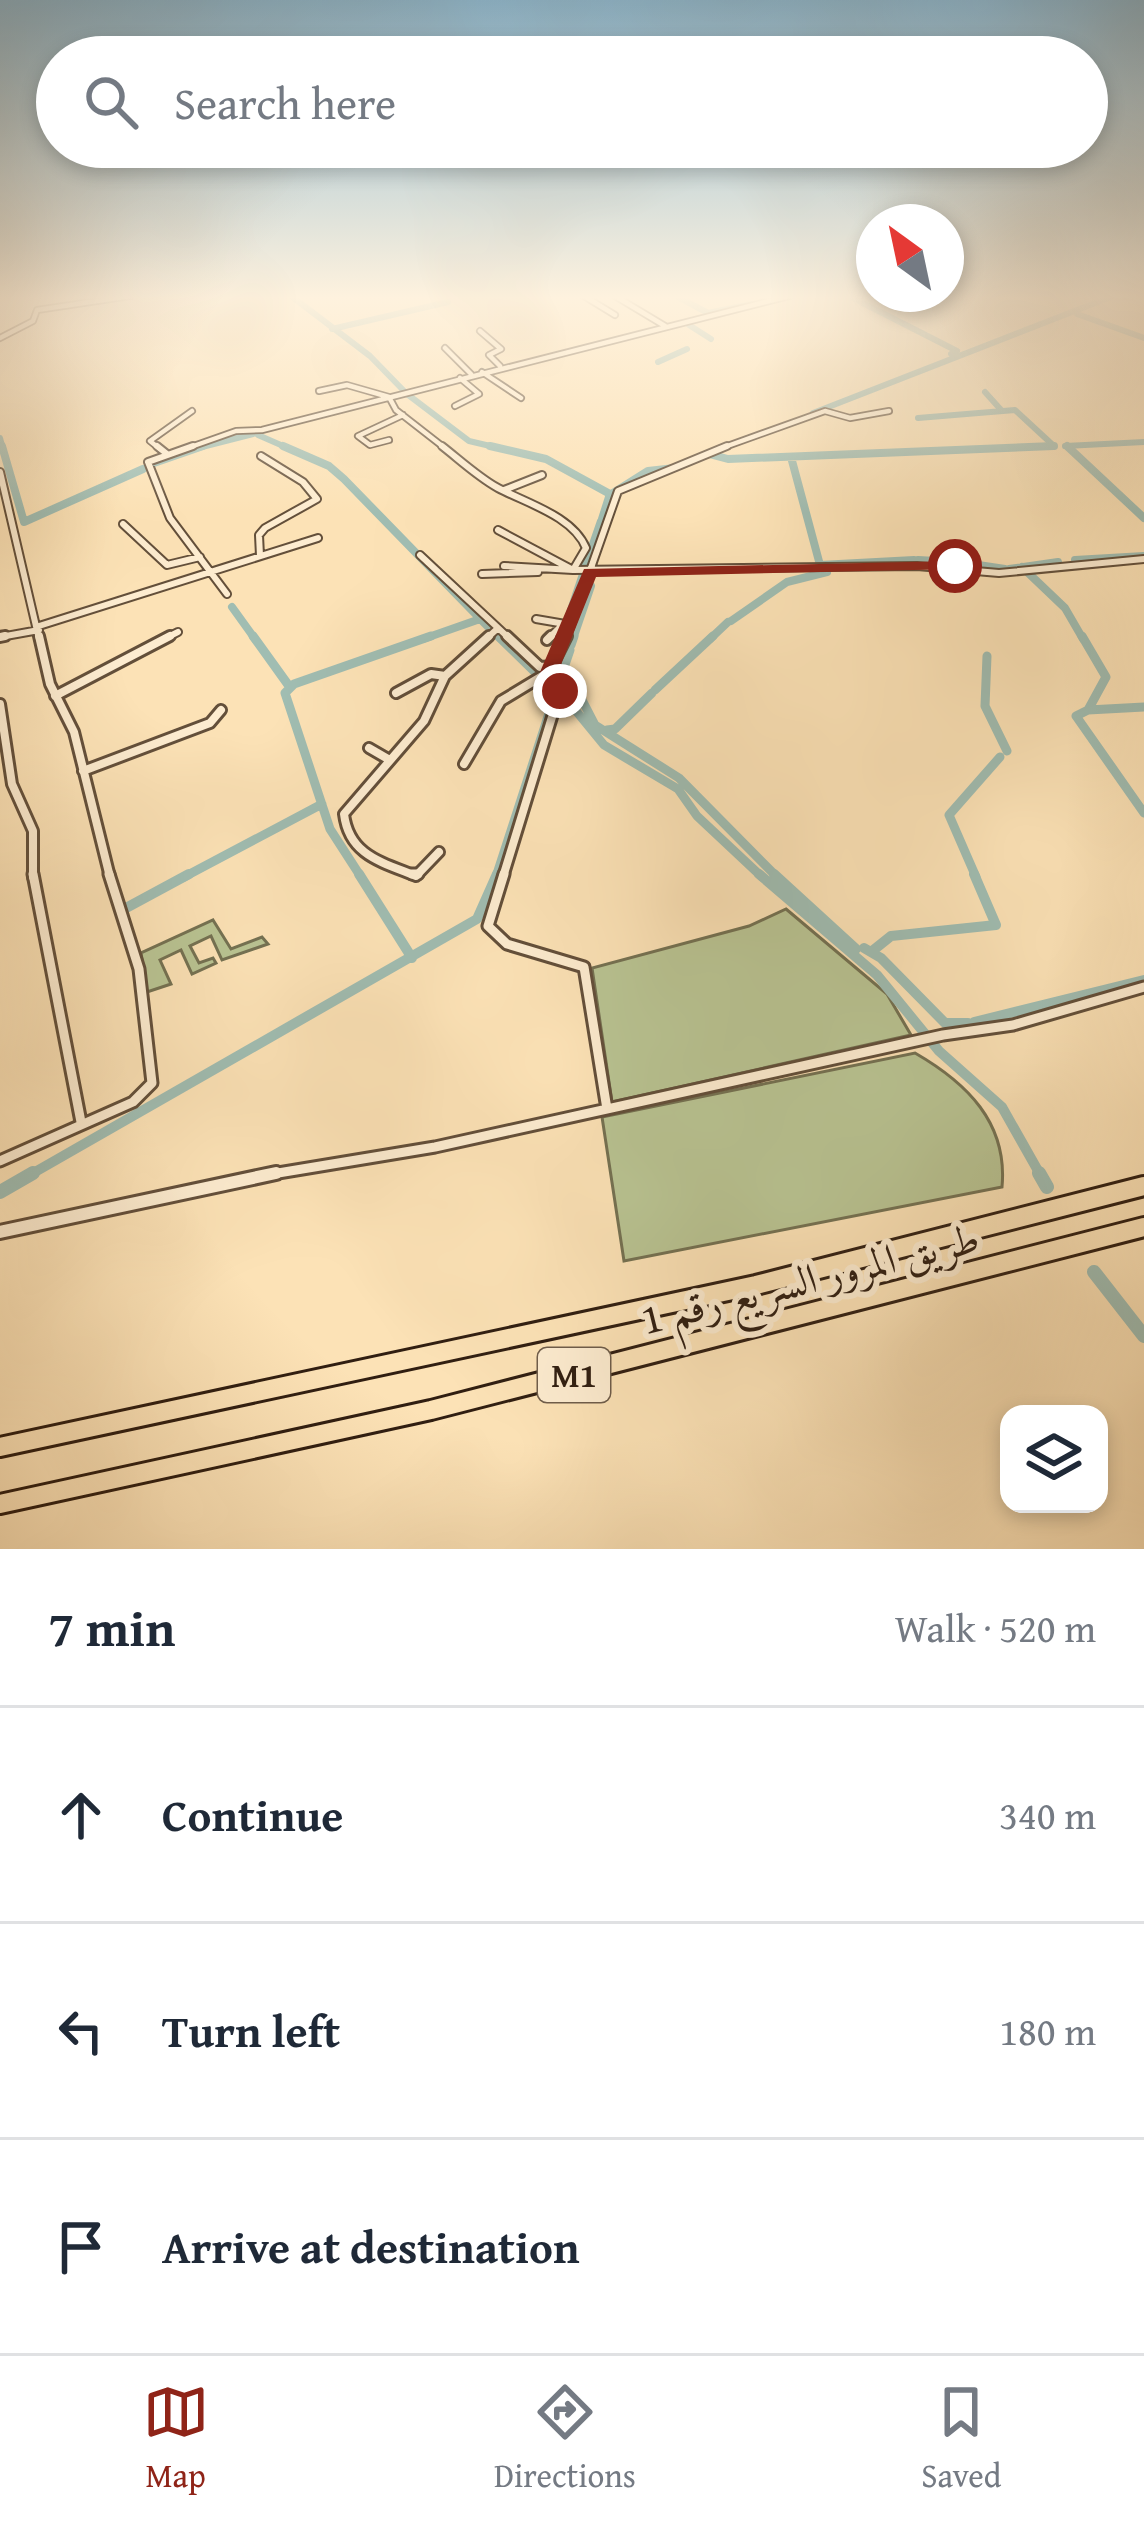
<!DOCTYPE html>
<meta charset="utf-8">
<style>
body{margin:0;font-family:"Gentium Book Plus",Amiri,serif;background:#f6f6f7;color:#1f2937}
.controls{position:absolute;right:36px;bottom:36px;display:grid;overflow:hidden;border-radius:24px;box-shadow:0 6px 18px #0003}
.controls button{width:108px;height:108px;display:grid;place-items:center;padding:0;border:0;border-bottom:3px solid #e0e1e3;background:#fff;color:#1f2937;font:60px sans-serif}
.compass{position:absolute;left:856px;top:204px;width:108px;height:108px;border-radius:50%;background:#fff;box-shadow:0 6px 18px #0003;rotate:327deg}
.stop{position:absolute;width:36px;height:36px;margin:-27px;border:9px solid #8f2418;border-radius:50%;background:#fff}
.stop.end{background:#8f2418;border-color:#fff;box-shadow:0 3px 12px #0008}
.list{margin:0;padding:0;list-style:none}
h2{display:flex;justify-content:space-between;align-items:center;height:156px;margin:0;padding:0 48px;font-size:51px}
h2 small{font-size:39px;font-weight:400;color:#747a83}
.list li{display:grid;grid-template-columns:78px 1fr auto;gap:36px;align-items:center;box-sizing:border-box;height:216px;padding:0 48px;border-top:3px solid #e0e1e3}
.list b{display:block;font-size:45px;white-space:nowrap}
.list em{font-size:39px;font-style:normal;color:#747a83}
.icon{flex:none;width:66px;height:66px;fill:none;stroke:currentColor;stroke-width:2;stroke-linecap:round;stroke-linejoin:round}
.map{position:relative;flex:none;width:1144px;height:1549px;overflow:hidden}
.search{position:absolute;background:#fff;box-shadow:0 6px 18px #0003;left:36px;right:36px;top:36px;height:132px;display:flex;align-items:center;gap:30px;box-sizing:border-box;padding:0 42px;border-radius:66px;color:#747a83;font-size:45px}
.sheet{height:804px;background:#fff}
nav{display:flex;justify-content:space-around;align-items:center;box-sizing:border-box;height:168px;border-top:3px solid #e0e1e3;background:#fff;font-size:33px;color:#747a83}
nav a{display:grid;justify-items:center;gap:6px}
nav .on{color:#8f2418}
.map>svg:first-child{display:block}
.green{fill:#b9c493;stroke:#747152;stroke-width:3}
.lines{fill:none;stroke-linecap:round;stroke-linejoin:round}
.canal-far4{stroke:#a0bdb2;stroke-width:6}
.canal-far3{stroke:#a0bdb2;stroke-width:8}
.canal-far2{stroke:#a0bdb2;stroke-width:9}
.canal-far1{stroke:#a0bdb2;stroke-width:10}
.canal{stroke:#a0bdb2;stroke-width:14}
.street-far4-casing{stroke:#634f3a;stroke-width:8}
.street-far3-casing{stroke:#634f3a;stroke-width:10}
.street-far2-casing{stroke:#634f3a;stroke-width:14}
.street-far1-casing{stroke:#634f3a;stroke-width:15}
.street-casing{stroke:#634f3a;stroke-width:18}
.highway-casing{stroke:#301e11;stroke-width:24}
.street-far4{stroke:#fdecd0;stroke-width:4.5}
.street-far3{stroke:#fdecd0;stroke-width:6}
.street-far2{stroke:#fdecd0;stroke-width:8}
.street-far1{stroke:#fdecd0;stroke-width:9}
.street{stroke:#fdecd0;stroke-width:12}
.highway{stroke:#fce2b6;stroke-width:18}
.route{fill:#8f2418}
.labels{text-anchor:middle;stroke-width:12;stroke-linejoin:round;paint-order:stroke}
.shield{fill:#fdecd0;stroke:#6e5c4a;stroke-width:3}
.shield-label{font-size:33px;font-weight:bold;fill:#301e11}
.near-street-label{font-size:42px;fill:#301e11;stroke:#fdecd0}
</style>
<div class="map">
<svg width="1144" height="1549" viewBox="0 0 1144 1549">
<rect width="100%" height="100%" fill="#fce2b6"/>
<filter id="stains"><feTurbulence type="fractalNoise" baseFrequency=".00167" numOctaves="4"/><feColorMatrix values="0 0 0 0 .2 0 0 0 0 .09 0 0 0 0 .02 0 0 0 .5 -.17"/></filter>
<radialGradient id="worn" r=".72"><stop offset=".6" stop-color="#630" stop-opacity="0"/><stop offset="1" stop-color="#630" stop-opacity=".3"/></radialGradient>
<!-- green -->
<path class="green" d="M786,909L887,994L911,1035L612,1102L592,968L749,926Z
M213,920L231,949L262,937L268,944L222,960L211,936L190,946L199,963L213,958L216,963L192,974L181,950L160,960L171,984L147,992L141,953Z
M915,1053C967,1083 1008,1123 1002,1187L624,1261L602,1117Z"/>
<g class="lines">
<!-- canal-far4 -->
<path class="canal-far4" d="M291,296L370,356L405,392
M676,296L708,313L752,304
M849,296L957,351L951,354
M1077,314L1144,338
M689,325L711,339
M332,329L448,302
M658,362L687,349
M985,392L1002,411
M407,394L469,441L503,449
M813,413L1113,296
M918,418L1015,410L1054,446L979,449
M258,435L290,449
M0,438L3,449
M1065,446L1144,442
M194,449L253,434"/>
<!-- canal-far3 -->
<path class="canal-far3" d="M2,446L24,522L143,469
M283,446L329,466L344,479L491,630
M490,446L546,459L610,494
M1067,446L1144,518
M709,454L728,459L1054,446
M791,457L820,565L914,560
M151,464L203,446
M610,495L648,471L675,468
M602,519L609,497
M918,560L954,562
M1075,560L1144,556
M958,562L1005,569
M1022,567L1065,608L1083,639
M1009,569L1058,562
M584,570L601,521
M232,607L255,639
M731,621L787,582L827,572
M567,622L583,574
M495,633L501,639
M423,639L480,619
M560,639L565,626
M573,639L591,586
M710,639L728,622"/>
<!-- canal-far2 -->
<path class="canal-far2" d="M253,636L289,686
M498,636L539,676
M1082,636L1106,677L1088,710L1076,716L1144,813
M571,645L574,636
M570,650L558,685L582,700L595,725L679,778L777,877
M987,656L985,706L1007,751
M551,660L561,636
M655,690L713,636
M563,695L604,745L678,789L697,816L762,877
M1088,710L1144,707
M607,730L615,729L652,693
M184,877L322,804
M361,877L330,829L285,693L294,684L431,636
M496,877L556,692L541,678
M976,877L949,815L1000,757"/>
<!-- canal-far1 -->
<path class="canal-far1" d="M359,874L412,958
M759,874L877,975L939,1051L1002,1107L1041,1176
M774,874L856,949
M126,908L189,874
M864,948L881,958L945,1023H968
M871,952L891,936L996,925L974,874
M974,1022L1144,980
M28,1176L477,919L497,874"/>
<!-- canal -->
<path class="canal" d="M1039,1173L1047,1187
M0,1192L33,1173
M1094,1272L1144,1336"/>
<!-- street-far4 casing -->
<g class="street-far4-casing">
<path id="street-far4" d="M584,296L615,315
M615,296L665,326
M480,331L501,349L489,355L500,366
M0,338L33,321L37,310L130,296
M445,348L471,374
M482,372L521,398
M319,391L347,385L389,397L396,410L446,449
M455,406L479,394L460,378
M389,440L370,445L358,436L403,415
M160,449L150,441L192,411
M185,449L236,431L262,430L789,296
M719,449L825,411L850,418L889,411"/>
</g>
<!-- street-far3 casing -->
<g class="street-far3-casing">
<path id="street-far3" d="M157,446L167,454
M193,446L148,462L170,518L227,594
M442,446C460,460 478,477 498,488C526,503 573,516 586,548L573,570L917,566L999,573L1144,559
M0,472L39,639
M504,490L542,475
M123,524L167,565L200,557
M498,530L573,570L504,566
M420,555L510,639
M260,556L259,535L265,528L317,499L303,482L261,456
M482,574L538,572
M536,619L571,625
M39,626L318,538
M0,637L39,630
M164,639L178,632
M486,639L497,629
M548,639L561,626
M566,639L618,491L727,446"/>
</g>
<!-- street-far2 casing -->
<g class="street-far2-casing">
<path id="street-far2" d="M39,636L50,684L74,732L110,877
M507,636L540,667L555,666
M0,637L5,636
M547,640L551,636
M396,693L431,674L445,676
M55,696L170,636
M0,704L12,784L33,831V877
M369,748L388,759
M464,764L501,701L549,672
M83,771L210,723L221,710
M439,852L416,876C381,862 349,855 344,814L424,721L445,676L489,636
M503,877L560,691L549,672L567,636"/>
</g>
<!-- street-far1 casing -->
<g class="street-far1-casing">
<path id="street-far1" d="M33,874L81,1122
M412,874H418
M504,874L488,926L507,944L584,967L607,1109
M0,1161L133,1102L152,1083L139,969L109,874
M260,1176L435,1147L943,1035L1013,1025L1144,987"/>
</g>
<!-- street casing -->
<g class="street-casing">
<path id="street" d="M0,1232L276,1173"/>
</g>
<!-- highway casing -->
<g class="highway-casing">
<path id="highway" d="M0,1447L756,1285L1144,1186
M0,1504L431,1410L1144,1227"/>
</g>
<!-- street-far4 -->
<use href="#street-far4" class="street-far4"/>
<!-- street-far3 -->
<use href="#street-far3" class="street-far3"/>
<!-- street-far2 -->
<use href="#street-far2" class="street-far2"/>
<!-- street-far1 -->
<use href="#street-far1" class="street-far1"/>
<!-- street -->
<use href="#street" class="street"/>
<!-- highway -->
<use href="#highway" class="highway"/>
</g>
<!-- sky -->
<linearGradient id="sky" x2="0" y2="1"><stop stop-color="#8bb8d2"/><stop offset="0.58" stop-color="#fef2de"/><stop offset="1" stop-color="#fef2de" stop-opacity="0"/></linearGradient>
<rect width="1144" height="513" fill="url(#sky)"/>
<!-- route -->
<path class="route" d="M955,561L961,569L596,577L558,672L567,695H554L540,672L584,569Z"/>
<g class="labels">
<!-- shield labels -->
<rect class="shield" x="538" y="1348" width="72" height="54" rx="9"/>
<g class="shield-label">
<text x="574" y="1387">M1</text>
</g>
<!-- near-street labels -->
<g class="near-street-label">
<text transform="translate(810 1278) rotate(-14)" y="15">طريق المرور السريع رقم 1</text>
</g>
</g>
<rect width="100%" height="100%" filter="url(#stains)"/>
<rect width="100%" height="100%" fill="url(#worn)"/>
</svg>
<div class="controls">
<button><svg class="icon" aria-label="layers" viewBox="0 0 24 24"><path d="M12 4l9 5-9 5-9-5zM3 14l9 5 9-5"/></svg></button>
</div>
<svg class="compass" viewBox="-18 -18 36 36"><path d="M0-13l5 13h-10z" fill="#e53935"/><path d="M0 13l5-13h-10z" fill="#747a83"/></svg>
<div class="stop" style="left:955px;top:566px"></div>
<div class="stop end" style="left:560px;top:691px"></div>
<div class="search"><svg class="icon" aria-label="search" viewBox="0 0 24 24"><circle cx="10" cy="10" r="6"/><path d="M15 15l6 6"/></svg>Search here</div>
</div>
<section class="sheet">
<h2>7 min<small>Walk · 520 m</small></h2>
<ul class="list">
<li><svg class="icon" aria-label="ahead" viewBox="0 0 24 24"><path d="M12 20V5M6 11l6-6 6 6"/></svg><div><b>Continue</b></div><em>340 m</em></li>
<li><svg class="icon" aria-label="left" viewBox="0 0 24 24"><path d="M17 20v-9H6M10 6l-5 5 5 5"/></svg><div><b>Turn left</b></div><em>180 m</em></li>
<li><svg class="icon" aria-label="arrive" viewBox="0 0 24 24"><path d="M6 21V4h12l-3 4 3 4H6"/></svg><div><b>Arrive at destination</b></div></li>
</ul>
</section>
<nav>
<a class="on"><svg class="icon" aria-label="map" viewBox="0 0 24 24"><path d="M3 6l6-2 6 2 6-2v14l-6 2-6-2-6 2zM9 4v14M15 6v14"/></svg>Map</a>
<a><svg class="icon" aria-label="directions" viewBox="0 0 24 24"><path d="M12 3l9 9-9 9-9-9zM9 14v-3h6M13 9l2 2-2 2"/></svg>Directions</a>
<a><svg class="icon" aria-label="saved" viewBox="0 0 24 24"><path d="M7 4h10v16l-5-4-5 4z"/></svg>Saved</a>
</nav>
